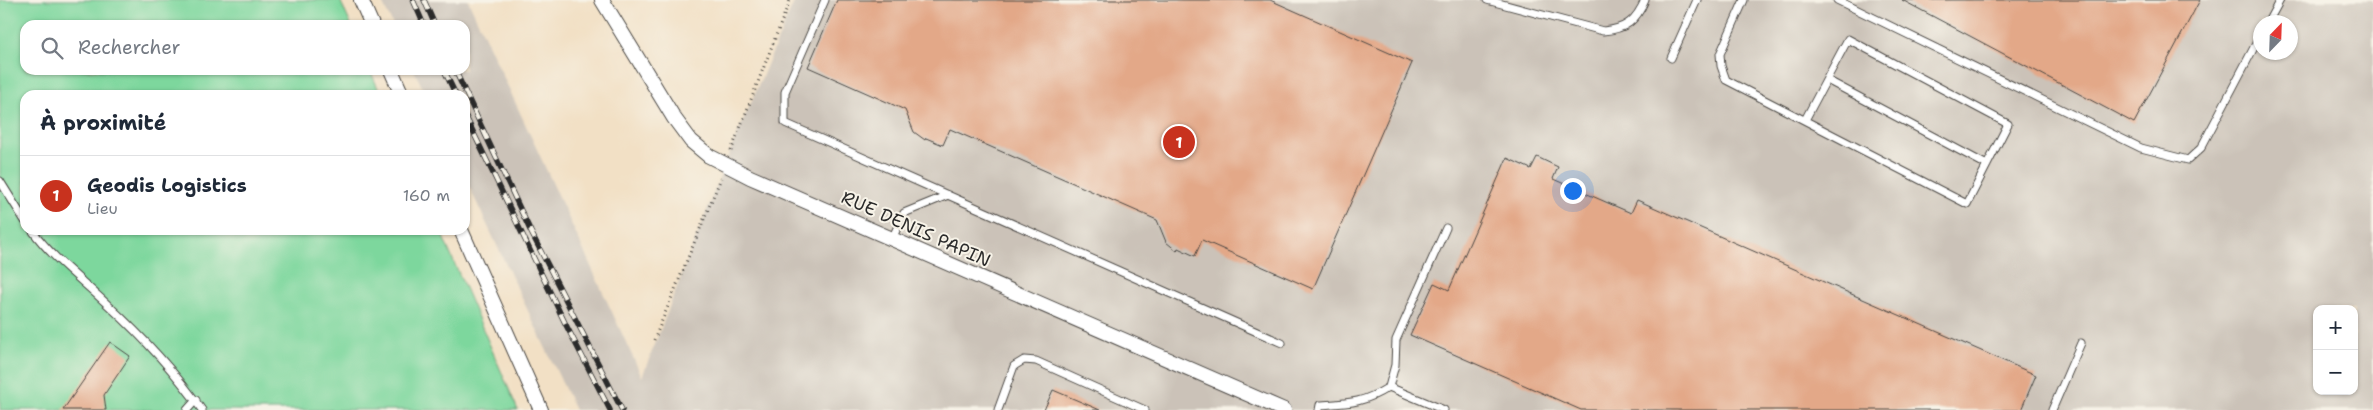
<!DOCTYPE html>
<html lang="fr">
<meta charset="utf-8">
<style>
body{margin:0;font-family:"Shantell Sans",sans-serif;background:#f2f2f3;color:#1f2937}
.controls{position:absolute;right:15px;bottom:15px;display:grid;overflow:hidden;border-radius:10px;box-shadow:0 1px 4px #0004}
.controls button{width:45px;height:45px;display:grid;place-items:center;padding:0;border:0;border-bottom:1px solid #e0e1e3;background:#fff;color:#1f2937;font:25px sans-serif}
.compass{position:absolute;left:2253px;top:15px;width:45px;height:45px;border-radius:50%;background:#fff;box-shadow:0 1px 4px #0004;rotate:23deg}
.you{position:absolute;left:1572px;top:190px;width:18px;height:18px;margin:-12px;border:4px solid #fff;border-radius:50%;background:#1a73e8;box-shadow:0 0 0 8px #1a73e833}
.badge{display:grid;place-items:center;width:32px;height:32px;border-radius:50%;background:#c8321e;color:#fff;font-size:16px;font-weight:700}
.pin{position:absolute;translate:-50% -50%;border:2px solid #fff;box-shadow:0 1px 5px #0006}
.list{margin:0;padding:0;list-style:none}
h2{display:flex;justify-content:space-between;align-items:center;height:65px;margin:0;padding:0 20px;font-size:21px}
h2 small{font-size:16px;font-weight:400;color:#747a83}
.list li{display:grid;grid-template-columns:32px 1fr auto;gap:15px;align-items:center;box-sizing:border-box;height:80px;padding:0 20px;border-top:1px solid #e0e1e3}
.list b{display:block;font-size:19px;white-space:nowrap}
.list p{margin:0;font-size:16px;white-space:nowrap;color:#747a83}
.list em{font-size:16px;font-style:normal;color:#747a83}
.icon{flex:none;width:28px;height:28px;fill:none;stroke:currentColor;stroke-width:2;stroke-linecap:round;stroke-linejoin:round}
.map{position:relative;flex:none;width:2373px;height:410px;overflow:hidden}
.search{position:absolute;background:#fff;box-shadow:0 1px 4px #0004;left:20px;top:20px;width:450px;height:55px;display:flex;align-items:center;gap:12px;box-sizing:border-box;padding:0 18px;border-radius:15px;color:#747a83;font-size:19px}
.panel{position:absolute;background:#fff;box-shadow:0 1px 4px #0004;left:20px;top:90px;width:450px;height:145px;border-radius:15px}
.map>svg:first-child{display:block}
.industrial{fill:#cbc2b8;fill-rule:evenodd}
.green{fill:#7dd79d;stroke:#548164}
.building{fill:#e3a888}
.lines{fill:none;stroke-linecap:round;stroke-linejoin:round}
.service-casing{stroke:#494642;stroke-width:9}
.minor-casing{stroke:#494642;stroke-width:16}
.path{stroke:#494642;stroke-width:3;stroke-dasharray:1 4;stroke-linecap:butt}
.service{stroke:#fff;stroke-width:7}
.minor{stroke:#fff;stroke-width:14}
.rail-casing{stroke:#2b2b2b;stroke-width:5.5}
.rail{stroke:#f7f3e8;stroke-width:4;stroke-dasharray:11;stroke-linecap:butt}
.labels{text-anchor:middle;stroke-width:4;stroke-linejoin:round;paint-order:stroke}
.street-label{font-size:18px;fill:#2b2b2b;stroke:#f7f3e8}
</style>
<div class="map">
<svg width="2373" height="410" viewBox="0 0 2373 410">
<rect width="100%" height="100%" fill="#f7f3e8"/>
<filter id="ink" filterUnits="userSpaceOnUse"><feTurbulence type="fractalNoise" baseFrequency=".02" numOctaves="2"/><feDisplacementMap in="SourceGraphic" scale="10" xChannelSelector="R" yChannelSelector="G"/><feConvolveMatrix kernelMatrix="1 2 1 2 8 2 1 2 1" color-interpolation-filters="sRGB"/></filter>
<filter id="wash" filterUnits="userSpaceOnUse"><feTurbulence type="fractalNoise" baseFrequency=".0096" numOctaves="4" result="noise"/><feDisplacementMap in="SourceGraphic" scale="20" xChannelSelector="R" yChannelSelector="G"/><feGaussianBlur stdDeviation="1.12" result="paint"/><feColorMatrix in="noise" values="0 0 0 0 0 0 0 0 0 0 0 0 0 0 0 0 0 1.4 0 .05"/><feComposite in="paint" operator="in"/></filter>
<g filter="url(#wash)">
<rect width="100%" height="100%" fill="#f2e0c5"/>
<!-- industrial -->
<path class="industrial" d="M381,0H468L642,377L728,156L795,0H2373V410H575L465,178V95H426L414,70H465V25H393ZM2260,22H2290V52H2260ZM2317,309H2354V391H2317Z"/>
<!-- green -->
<path class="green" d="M0,0H340L351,25H25V70H370L381,95H25V230H440L518,410H0Z"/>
<g id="blocks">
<!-- building -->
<path class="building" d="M837,0H1270L1412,63L1313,289L1202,240L1195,256L1178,248L1177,251L1166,242L1157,220L950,129L943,145L926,138L925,140L914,132L905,110L808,67Z
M1902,0H2200L2134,123Z
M1537,157L1558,167L1553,179L1631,213L1637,200L2036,375L2021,410H1581L1410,335L1434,283L1449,290L1507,158L1531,169Z
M110,342L130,356L104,395L106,410H63Z
M1053,390L1100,410H1044Z"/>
</g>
</g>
<g filter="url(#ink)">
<use href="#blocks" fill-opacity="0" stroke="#494642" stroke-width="1"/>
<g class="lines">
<!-- service casing -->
<g class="service-casing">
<path id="service" d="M825,0L785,92V123L1282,343
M1487,0L1603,31C1626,29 1636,21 1645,0
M1744,0L1720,54L1721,66L1726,80L1967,204L2008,124L1848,39L1805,120
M1837,0L2141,148L2188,160L2201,148L2260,36
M2268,22L2280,0
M1671,58L1697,0
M1827,80L1987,165
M0,181L25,221
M32,230C53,259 82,280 108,305C143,337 175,372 202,410
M892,239L904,213L948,195
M1389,387L1395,365L1396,340L1446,228
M187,410L196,400
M998,410L1014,366L1024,360L1036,361L1145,410
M1319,410L1320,405C1351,403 1363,403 1389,387L1444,410
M2052,410L2081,343"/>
</g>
<!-- minor casing -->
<g class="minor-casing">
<path id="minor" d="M361,0L372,25
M602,0L674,118L691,141L709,156L750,177L1284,410
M391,70L402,95
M461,230L541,410"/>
</g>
<!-- path -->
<path class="path" d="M731,151L790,0
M654,340L721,178"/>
<!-- service -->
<use href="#service" class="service"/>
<!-- minor -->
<use href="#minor" class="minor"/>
<!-- rail casing -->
<g class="rail-casing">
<path id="rail" d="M413,0L424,25
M424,0L435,25
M444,70L456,95
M455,70L531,232L622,410
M465,115L566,325L610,410"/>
</g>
<!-- rail -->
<use href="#rail" class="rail"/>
</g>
</g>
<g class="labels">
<!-- street labels -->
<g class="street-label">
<text transform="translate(916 229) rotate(24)" y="6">RUE DENIS PAPIN</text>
</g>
</g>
</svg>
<div class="controls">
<button>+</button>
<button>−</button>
</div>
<svg class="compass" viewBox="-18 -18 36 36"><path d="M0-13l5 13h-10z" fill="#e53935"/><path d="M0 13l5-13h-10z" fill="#747a83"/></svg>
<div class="you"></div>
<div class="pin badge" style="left:1179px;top:142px">1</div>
<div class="search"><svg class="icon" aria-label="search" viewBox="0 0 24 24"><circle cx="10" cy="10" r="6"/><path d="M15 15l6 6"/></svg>Rechercher</div>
<section class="panel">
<h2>À proximité<small></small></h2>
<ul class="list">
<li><span class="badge">1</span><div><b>Geodis Logistics</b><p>Lieu</p></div><em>160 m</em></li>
</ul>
</section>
</div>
